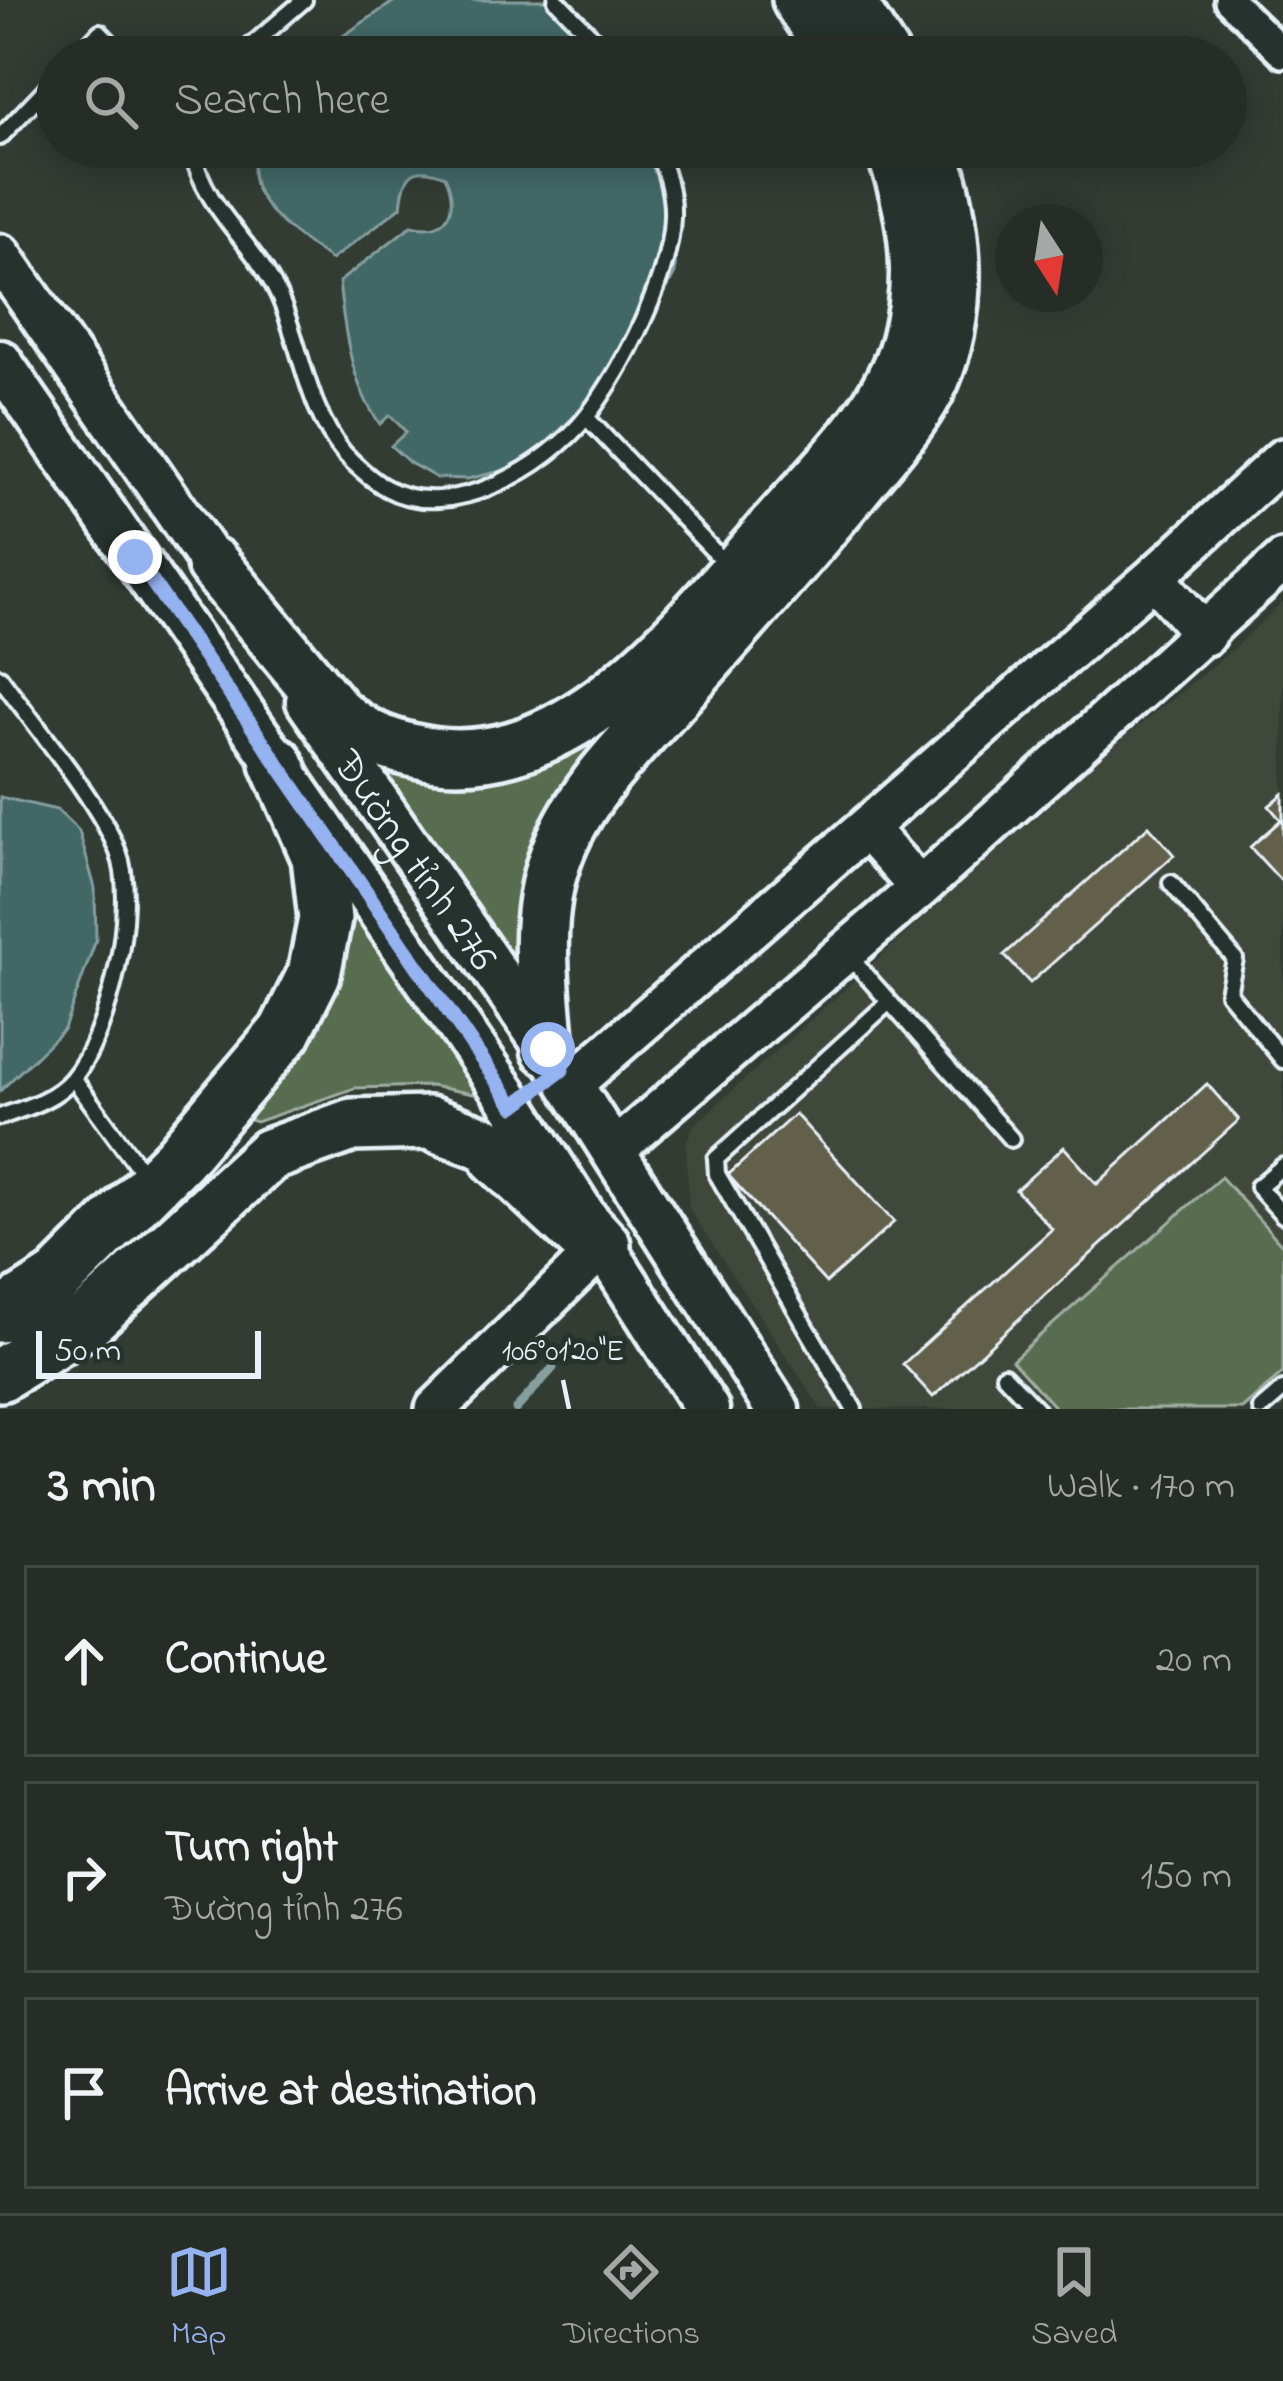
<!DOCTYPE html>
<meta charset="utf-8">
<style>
body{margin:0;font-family:"Indie Flower",sans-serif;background:#2e352e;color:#f1f3f6}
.compass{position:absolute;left:995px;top:204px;width:108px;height:108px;border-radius:50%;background:#262d26;box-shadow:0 6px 30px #0003;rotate:168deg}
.scale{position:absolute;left:36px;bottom:30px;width:225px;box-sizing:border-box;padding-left:12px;border:6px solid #e8f1f8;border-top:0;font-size:33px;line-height:42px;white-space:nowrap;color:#e8f1f8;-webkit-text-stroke:9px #26332d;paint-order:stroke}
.stop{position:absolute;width:36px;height:36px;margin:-27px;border:9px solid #95b2f1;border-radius:50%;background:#fff}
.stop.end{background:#95b2f1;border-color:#fff;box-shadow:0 3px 12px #0008}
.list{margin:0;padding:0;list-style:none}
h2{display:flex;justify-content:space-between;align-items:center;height:156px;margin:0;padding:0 48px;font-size:51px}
h2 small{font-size:39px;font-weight:400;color:#a4a8a7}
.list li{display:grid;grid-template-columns:78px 1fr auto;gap:36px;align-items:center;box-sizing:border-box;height:192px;margin:0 24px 24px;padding:0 24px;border:3px solid #424943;border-radius:0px}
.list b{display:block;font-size:45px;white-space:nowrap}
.list p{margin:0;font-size:39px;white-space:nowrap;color:#a4a8a7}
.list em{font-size:39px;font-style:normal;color:#a4a8a7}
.icon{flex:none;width:66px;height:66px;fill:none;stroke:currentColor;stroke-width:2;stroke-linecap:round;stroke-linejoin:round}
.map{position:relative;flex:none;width:1283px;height:1409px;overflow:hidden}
.search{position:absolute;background:#262d26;box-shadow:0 6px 30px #0003;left:36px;right:36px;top:36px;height:132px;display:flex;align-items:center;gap:30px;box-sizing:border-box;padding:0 42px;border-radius:66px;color:#a4a8a7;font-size:45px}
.sheet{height:804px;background:#262d26}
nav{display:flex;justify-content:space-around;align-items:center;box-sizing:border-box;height:168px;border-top:3px solid #424943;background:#262d26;font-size:33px;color:#a4a8a7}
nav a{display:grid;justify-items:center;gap:6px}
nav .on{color:#95b2f1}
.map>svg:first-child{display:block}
.built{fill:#40473a}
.green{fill:#586c4f;stroke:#a0aea4;stroke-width:3}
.water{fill:#436866;stroke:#859fa0;stroke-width:3}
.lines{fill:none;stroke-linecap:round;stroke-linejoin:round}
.stream{stroke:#859fa0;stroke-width:9}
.building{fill:#62604c;stroke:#e8f1f8;stroke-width:3}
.lane-casing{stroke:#e8f1f8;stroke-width:22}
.street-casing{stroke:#e8f1f8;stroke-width:36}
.secondary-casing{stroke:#e8f1f8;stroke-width:48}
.primary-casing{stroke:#e8f1f8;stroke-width:51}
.highway-casing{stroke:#e8f1f8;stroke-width:60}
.lane{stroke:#26332d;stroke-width:14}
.street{stroke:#26332d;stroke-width:27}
.secondary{stroke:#26332d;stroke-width:39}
.primary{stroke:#26332d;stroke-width:42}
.highway{stroke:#26332d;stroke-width:51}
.route{stroke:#95b2f1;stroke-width:15}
.ticks{fill:none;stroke:#e8f1f8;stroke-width:4.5}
.labels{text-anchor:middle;stroke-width:10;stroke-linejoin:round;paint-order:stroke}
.street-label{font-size:42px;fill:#e8f1f8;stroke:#26332d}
.ticks-label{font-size:30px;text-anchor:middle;fill:#e8f1f8;stroke:#26332d;stroke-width:10;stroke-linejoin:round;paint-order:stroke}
</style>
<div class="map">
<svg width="1283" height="1409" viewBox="0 0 1283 1409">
<rect width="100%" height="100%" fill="#323c33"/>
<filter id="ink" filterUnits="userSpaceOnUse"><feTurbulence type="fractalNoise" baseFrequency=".00833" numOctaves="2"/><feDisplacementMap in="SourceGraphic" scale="24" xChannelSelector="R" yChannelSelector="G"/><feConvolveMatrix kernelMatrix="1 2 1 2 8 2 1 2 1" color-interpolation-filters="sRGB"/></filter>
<g filter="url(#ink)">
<!-- built -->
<path class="built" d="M1283,602V1409H821L689,1209L686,1143L694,1125L1114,746L1232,650Z"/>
<!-- green -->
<path class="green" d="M652,690L522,999L350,751L394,764Z
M357,902L495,1098L431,1086L355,1088L256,1122L243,1118L306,1044L340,981Z
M1221,1177L1283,1246V1373L1242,1409H1056L1012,1360Z"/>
<!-- water -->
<path class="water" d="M396,0H550L590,41L600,57H312Z
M260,147H652L677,203L675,273L629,363L534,455L501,471L468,479L437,478L410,463L391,446L406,432L390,415L380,424C351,385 344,328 339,282L412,225C450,235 459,205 445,176C412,163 404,174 401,207L331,260C299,237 231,196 260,147Z
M0,797L57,810L79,831L95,888L96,940L64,1029L0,1091Z"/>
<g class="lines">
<!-- stream -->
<path class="stream" d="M516,1409L553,1368"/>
</g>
<!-- building -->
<path class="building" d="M1283,794V883L1250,847L1281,820L1269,806Z
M1149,826L1174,855L1030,983L1004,955Z
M1207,1084L1239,1120L933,1397L903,1364L1052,1229L1016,1190L1064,1147L1097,1184Z
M795,1114L894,1222L826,1283L728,1175Z"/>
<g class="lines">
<!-- lane casing -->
<g class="lane-casing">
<path id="lane" d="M556,0L594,39L605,57
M76,57L100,32L124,57
M238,57L304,0
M0,137L57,77
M191,147C205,212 252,239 278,294C302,346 306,408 344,453C354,464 373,481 386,488C450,524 547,467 587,416C623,369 670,278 672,217C673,194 665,168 655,147
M586,417L727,565
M0,677C34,725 98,799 118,852C139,905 109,1036 72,1079C54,1100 25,1108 0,1117
M1171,883L1235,959L1228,993L1283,1060
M847,954L1011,1139
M73,1078L145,1176
M1283,1166L1258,1187L1283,1215
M1004,1375L1036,1409
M854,1409L717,1174L716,1159L889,1002
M1261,1409L1283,1390"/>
</g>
<!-- street casing -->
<g class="street-casing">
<path id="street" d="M1229,0L1283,53
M487,1165L573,1245"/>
</g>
<!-- secondary casing -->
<g class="secondary-casing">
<path id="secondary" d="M1154,577L1205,635
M867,829L920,888
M572,1084L1154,577L1283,459
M614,1150L920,888L1283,561
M436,1409L604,1245"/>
</g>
<!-- primary casing -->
<g class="primary-casing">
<g id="primary">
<path d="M0,256L231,591"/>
<path d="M0,362L514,1106L707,1409"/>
<path id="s1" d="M308,701L548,1049L777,1409"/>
</g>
</g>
<!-- highway casing -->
<g class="highway-casing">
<path id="highway" d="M799,0L837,57
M847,0L884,57
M213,564L335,712C360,734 382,744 415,751C567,786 686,627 775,527C823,472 886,416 907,343C925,277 916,210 891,147
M548,1049C543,986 533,919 555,859C576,798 624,751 667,704C734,629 801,554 864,476C888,447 918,414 933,379C964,307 956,220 930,147
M0,1316L58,1279L178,1159L285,1032L314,974L325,919L318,857L277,763
M0,1375L90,1319L269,1155L352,1125L429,1123L492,1146L541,1176L604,1245"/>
</g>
<!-- lane -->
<use href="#lane" class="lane"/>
<!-- street -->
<use href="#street" class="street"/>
<!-- secondary -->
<use href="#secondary" class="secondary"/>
<!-- primary -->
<use href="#primary" class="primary"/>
<!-- highway -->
<use href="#highway" class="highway"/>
</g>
</g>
<g class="lines" filter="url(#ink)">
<!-- route -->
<path class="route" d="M135,557L514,1106L562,1070L548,1049"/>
</g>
<!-- ticks -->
<path class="ticks" d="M563,1380L569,1409"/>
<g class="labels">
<!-- street labels -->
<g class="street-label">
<text dy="15" stroke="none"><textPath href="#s1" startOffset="192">Đường tỉnh 276</textPath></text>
</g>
</g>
<g class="ticks-label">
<text x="563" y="1360">106°01'20"E</text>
</g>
</svg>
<svg class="compass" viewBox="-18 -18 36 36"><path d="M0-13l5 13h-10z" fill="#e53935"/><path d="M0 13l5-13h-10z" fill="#a4a8a7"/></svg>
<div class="scale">50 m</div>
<div class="stop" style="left:548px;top:1049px"></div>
<div class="stop end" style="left:135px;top:557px"></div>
<div class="search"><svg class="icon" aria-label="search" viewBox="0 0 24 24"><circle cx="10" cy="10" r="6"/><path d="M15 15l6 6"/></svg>Search here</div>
</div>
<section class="sheet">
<h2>3 min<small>Walk · 170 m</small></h2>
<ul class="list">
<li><svg class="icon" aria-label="ahead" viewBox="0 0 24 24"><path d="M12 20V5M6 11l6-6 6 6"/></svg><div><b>Continue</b></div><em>20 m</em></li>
<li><svg class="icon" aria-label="right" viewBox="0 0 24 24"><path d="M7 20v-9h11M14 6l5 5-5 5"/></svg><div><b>Turn right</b><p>Đường tỉnh 276</p></div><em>150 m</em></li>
<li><svg class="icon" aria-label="arrive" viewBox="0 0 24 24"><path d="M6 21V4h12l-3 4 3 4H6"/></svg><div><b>Arrive at destination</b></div></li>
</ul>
</section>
<nav>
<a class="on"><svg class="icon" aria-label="map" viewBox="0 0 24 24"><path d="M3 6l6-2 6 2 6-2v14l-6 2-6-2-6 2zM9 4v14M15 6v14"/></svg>Map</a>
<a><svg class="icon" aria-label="directions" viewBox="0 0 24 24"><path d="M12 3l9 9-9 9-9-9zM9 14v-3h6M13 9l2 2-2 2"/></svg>Directions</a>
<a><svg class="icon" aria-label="saved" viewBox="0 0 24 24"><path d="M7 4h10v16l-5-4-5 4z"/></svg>Saved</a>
</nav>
